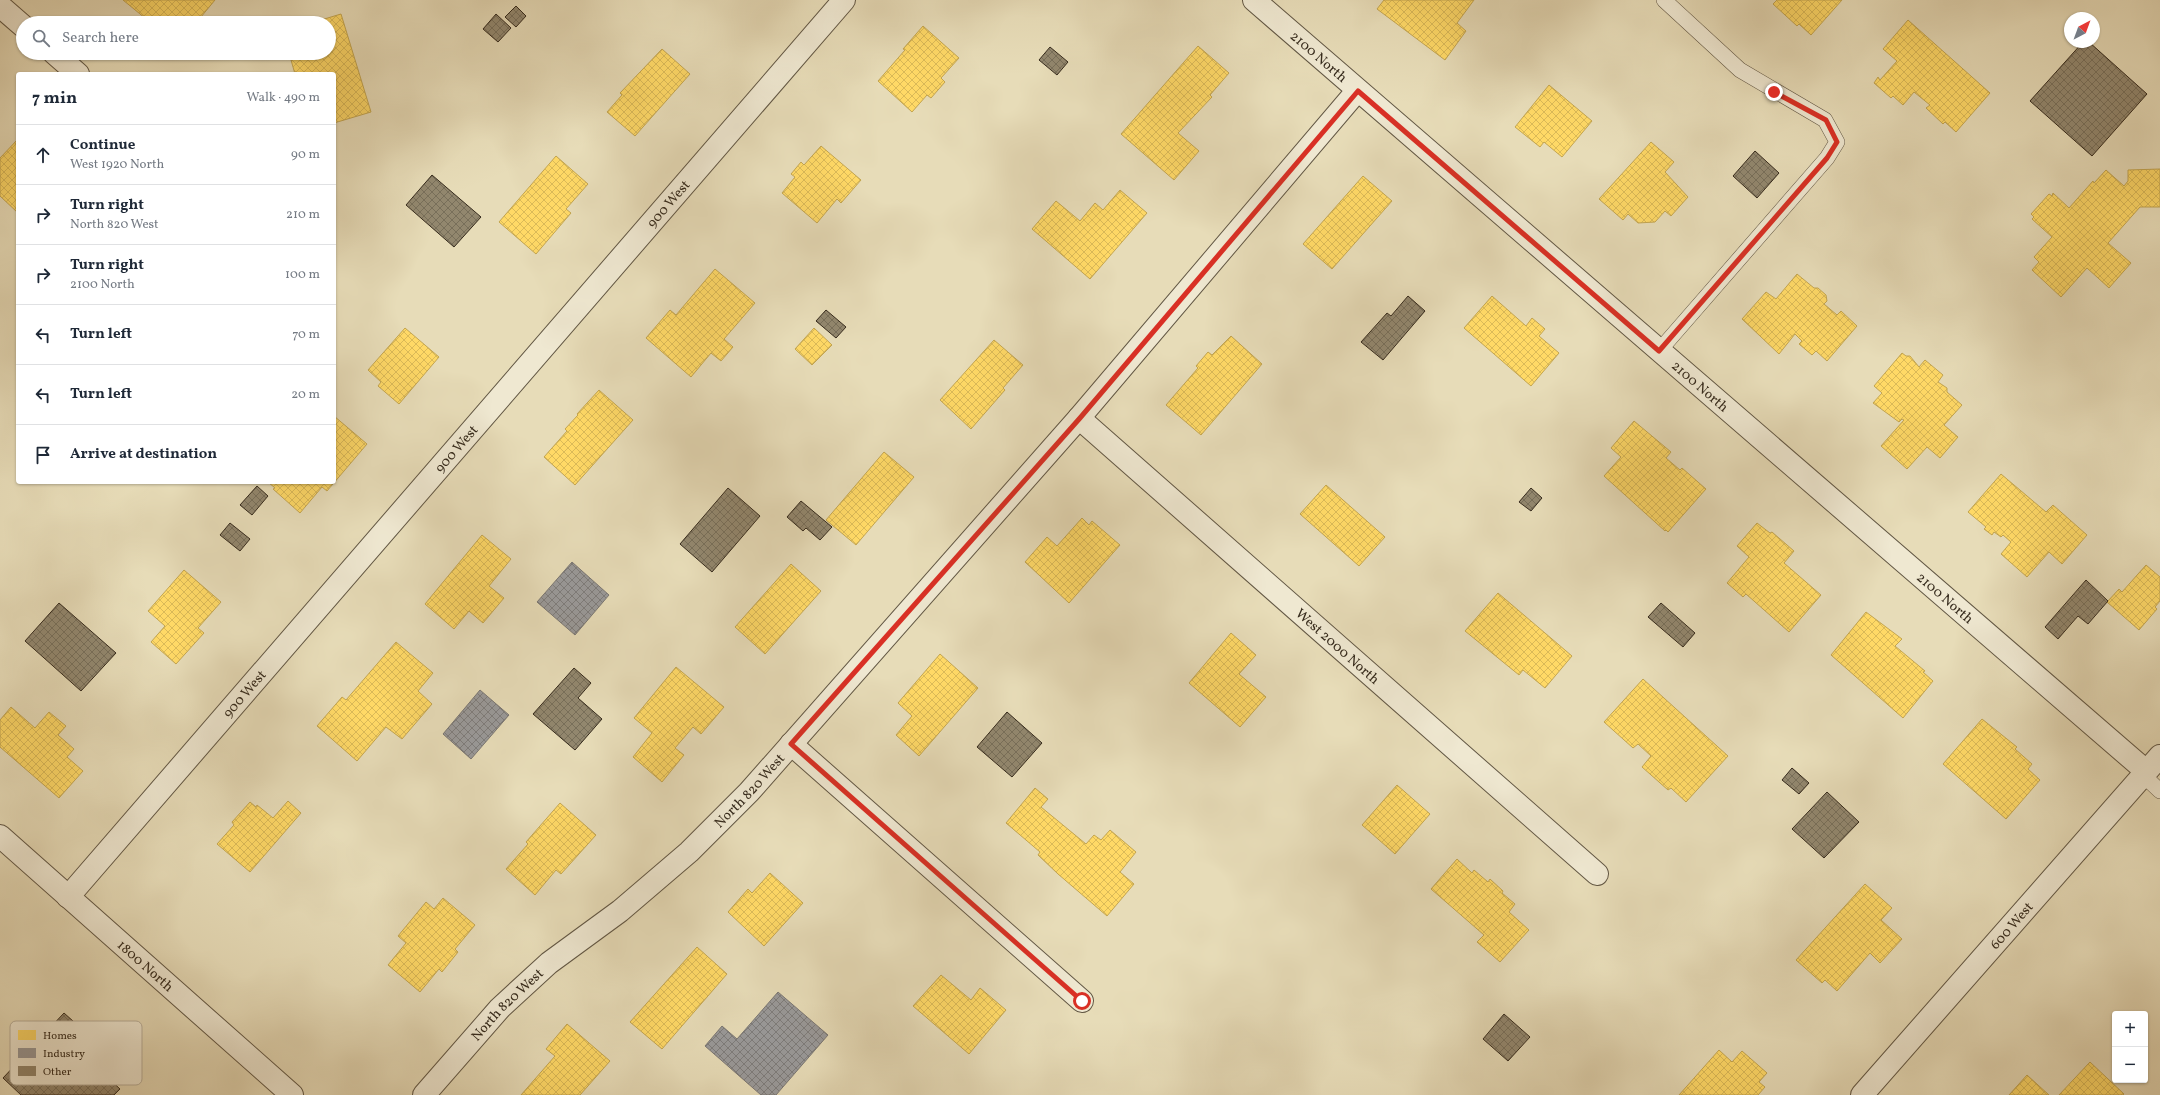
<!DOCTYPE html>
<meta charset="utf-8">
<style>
body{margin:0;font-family:Vollkorn,serif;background:#f2f2f3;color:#1f2937}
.controls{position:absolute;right:12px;bottom:12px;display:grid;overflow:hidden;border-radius:4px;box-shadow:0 1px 3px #0004}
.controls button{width:36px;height:36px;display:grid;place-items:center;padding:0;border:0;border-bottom:1px solid #e0e1e3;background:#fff;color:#1f2937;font:20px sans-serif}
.compass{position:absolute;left:2064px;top:12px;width:36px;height:36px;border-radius:50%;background:#fff;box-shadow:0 1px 3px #0004;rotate:41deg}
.stop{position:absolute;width:12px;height:12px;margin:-9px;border:3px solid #d93025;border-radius:50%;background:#fff}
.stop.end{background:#d93025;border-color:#fff;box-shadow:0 1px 4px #0008}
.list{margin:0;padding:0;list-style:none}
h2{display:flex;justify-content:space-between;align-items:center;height:52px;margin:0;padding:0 16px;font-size:17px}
h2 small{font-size:13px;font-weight:400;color:#747a83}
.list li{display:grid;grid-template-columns:26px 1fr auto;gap:12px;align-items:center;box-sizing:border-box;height:60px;padding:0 16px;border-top:1px solid #e0e1e3}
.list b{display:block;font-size:15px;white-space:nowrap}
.list p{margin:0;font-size:13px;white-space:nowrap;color:#747a83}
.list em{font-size:13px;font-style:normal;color:#747a83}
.icon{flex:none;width:22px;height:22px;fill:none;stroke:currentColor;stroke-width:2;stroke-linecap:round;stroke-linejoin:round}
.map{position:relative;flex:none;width:2160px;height:1095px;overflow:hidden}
.search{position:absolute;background:#fff;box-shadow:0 1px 3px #0004;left:16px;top:16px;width:320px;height:44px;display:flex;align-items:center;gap:10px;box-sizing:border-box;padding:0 14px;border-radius:22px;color:#747a83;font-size:15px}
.panel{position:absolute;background:#fff;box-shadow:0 1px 3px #0004;left:16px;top:72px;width:320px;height:412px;border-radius:4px}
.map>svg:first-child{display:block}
.homes{fill:url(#homes-cross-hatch);stroke:#c3a550}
.industry{fill:url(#industry-cross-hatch);stroke:#7b7874}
.building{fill:url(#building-cross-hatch);stroke:#362b1d}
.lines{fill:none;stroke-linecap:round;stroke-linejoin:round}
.service-casing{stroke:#625744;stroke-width:16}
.minor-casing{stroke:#625744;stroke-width:24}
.tertiary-casing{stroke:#625744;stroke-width:24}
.service{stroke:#efe8d1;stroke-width:15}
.minor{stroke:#efe8d1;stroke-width:22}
.tertiary{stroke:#efe8d1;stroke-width:22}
.route{stroke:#d93025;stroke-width:5}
.labels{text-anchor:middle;stroke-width:4;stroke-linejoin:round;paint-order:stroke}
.street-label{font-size:14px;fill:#362b1d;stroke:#efe8d1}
.key{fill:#efe8d1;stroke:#b8af9b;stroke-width:1}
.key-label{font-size:11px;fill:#362b1d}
</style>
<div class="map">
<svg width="2160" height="1095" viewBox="0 0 2160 1095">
<defs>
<pattern id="homes-cross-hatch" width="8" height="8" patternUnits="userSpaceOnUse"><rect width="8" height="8" fill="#ffd966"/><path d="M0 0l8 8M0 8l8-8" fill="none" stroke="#dbba58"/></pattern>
<pattern id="industry-cross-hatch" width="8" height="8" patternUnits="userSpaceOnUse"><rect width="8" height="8" fill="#999"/><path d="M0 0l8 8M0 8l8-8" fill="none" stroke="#7e7d7c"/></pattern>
<pattern id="building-cross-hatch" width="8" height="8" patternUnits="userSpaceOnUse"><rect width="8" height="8" fill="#92876e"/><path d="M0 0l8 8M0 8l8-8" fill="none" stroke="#786f5a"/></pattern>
</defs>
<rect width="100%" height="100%" fill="#e7dcb8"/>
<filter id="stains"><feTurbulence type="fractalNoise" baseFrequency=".005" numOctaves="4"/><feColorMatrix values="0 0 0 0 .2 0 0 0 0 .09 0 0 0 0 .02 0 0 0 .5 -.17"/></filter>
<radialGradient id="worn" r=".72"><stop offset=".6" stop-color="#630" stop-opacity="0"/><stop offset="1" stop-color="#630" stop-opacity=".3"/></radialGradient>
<!-- homes -->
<path class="homes" d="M123,0H215L196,23H151Z
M1384,0H1474L1457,23L1466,31L1445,60L1377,9Z
M1777,0H1842L1811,35L1799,24L1797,26L1773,4Z
M341,14L371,112L334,123V74H295L289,53H329V23H311Z
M1908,20L1990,93L1956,132L1945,122L1943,124L1926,108L1930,105L1914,92L1903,105L1893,96L1891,98L1874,83L1878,77L1880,80L1897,61L1883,49Z
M923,26L959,58L941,78L945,82L931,98L927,95L912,112L878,81L905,50L903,49Z
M1198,46L1229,73L1210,95L1212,97L1178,133L1199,151L1174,180L1121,134Z
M662,49L690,74L635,136L607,112L622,95L620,93Z
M1549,85L1592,121L1562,157L1544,142L1540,147L1515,127Z
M18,139V213L0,196V158Z
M1651,142L1674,162L1665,172L1688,197L1671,216L1665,211L1655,222L1638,223L1628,214L1623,220L1599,199Z
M821,146L861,180L841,203L837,199L817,223L782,193L795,177L791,174L801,162L804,165Z
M556,156L588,184L566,209L571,213L536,254L499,222Z
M2160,169V207H2140L2108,243L2131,263L2109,288L2087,268L2061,297L2032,270L2039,262L2034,257L2052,237L2032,219L2034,217L2031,214L2049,194L2052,196L2053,193L2069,208L2093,181L2094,183L2106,170L2124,186L2128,181V170Z
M1363,176L1392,201L1332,269L1303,244Z
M1120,190L1147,213L1090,279L1032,229L1056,201L1080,221L1095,203L1103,210Z
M715,269L755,303L724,339L733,347L721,361L711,353L691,377L646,338L670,310L676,315Z
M1797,274L1814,288H1818L1826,295L1827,301L1824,304L1837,315L1841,311L1857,326L1827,361L1816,351L1812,355L1799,344L1802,341L1795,334L1779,354L1742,319L1766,292L1776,299Z
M1492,296L1526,326L1532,318L1545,329L1539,336L1559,353L1531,386L1464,328Z
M405,328L439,357L399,404L378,386L381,382L368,370Z
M814,328L832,345L812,365L795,349Z
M1231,336L1262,364L1201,435L1166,405L1198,368L1196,366L1208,352L1212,355Z
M994,340L1023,365L1003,388L1005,390L971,429L940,400Z
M1902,353L1906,356H1910L1919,367L1925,360L1943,375L1938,382L1947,388V392L1962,405L1944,425L1958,437L1940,458L1927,447L1907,469L1881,446L1904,420L1902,419L1899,422L1873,403L1882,393L1874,386Z
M599,390L633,420L575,485L544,457L567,431L565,429L578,415L577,414Z
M334,416L367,444L327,491L322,487L300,513L273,489L275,488L268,482H334Z
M1634,421L1671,452L1666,458L1680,470L1682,468L1706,489L1668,532L1666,530L1665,531L1604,476L1621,457L1611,448Z
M884,452L914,477L856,545L826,520Z
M2001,474L2046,512L2053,505L2087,535L2062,564L2049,552L2027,577L2001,554L2011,542L2003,535L2001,537L1994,532L1992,535L1984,529L1986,527L1968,512Z
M1326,485L1385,537L1359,566L1300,514Z
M1082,518L1089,525L1092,521L1120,545L1069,603L1025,562L1047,537L1057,546Z
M1757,523L1770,533L1772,532L1794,551L1784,563L1821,595L1789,632L1746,594L1743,597L1727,583L1749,557L1737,546Z
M482,535L511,559L489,586L504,598L483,623L469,611L454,629L425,604Z
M791,564L821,591L765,654L735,627Z
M2146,565L2160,577V601L2155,607L2157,609L2139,630L2107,602L2119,589L2122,592Z
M184,570L221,602L198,628L204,633L176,664L151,642L165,626L148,611Z
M1498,593L1572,656L1545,688L1523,670L1519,675L1465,631Z
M1866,612L1902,639L1895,646L1925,671L1923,672L1933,681L1903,718L1831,655Z
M1231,633L1256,655L1239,674L1266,697L1240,727L1189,683Z
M396,642L433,673L418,691L432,704L402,739L386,727L357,761L317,726L342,697L346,700Z
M940,654L978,688L919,756L896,735L912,716L898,703Z
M676,667L724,707L701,734L693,727L675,748L684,755L662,782L633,757L652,733L634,718Z
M1643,679L1728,756L1686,802L1671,788L1668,790L1642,767L1651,756L1638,744L1633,748L1604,722Z
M11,707L35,728L49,712L66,726L58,735L74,749L67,757L83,771L59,798L0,747V720Z
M1982,719L2017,747L2015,749L2032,764L2028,769L2040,780L2006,819L1943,764Z
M1397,785L1430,814L1395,854L1362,825Z
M1035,788L1048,799L1041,807L1086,844L1094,835L1101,840L1110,830L1136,852L1120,872L1134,884L1107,916L1058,874L1038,855L1040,852L1006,823Z
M288,801L301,813L250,872L217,844L234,825L232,822L250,802L256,807L257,805L273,818Z
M560,803L596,835L561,874L556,870L535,895L506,869L528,844L526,842Z
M1457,859L1472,873L1474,870L1488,882L1490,879L1503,891L1502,893L1515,904L1509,912L1529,930L1500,962L1477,942L1484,935L1431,889Z
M770,873L803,903L764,946L728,912L748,889L752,893Z
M1865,884L1892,908L1881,920L1902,939L1880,963L1870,953L1837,991L1825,980L1822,983L1796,960Z
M443,898L475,925L455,949L458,952L442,972L439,969L420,992L388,965L406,943L398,936L426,902L434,909Z
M697,947L727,974L662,1049L630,1022Z
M941,975L971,1000L980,988L1006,1010L969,1054L913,1006Z
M567,1024L610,1061L580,1095H521L555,1056L546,1049Z
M1719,1050L1732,1062L1742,1051L1767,1073L1759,1082L1765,1087L1758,1095H1679Z
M2090,1062L2124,1094L2123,1095H2059Z
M2027,1075L2049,1095H2009Z"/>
<!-- industry -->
<path class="industry" d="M572,562L609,595L575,635L537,602Z
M480,690L509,715L471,759L443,734Z
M778,992L828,1035L776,1095H761L705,1046L722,1026L737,1039Z"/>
<!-- building -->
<path class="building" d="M516,6L526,16L516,27L505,17Z
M496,14L511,28L498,42L483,29Z
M2083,42H2089L2147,94L2092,156L2030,101Z
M1050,47L1068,62L1057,75L1039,60Z
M1755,151L1779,173L1757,198L1733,176Z
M432,175L481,217L454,247L406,205Z
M1408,296L1425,311L1383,360L1361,342L1387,313L1391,316Z
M826,310L846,327L836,338L816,321Z
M257,486L268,496L252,515L240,505Z
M728,488L760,516L712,572L680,544Z
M1531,488L1542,498L1531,511L1519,502Z
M801,501L832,527L820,540L806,528L803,531L787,517Z
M230,523L250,539L240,551L220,535Z
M2086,580L2108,601L2088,624L2078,616L2058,639L2045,627Z
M59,603L116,653L81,691L25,641Z
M1661,603L1695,633L1683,647L1648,617Z
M574,668L591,683L578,698L602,719L575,750L533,714Z
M1007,712L1042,743L1012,777L977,747Z
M1792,768L1809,783L1799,794L1782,780Z
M1827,792L1859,822L1824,858L1792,829Z
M64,1013L101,1046L96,1051L113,1067L105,1075L120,1089L114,1095H21L3,1078Z
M1504,1014L1530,1037L1508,1061L1483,1039Z"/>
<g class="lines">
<!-- service casing -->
<g class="service-casing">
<path id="service" d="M1659,351L1827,158L1837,142L1825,120L1740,70L1664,0
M2143,775L2160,791"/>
</g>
<!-- minor casing -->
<g class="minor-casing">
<g id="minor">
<path id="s1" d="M1254,0L2146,771"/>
<path d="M0,6L23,26"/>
<path d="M54,53L78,74"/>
<path id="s2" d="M1079,418L1597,874"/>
<path d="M791,744L1082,1001"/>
<path id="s3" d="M68,897L844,0"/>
<path id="s4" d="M424,1095L500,1008L549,963L620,911L689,852L749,792L1079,418L1357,91"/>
</g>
</g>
<!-- tertiary casing -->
<g class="tertiary-casing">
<g id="tertiary">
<path id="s5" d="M0,836L292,1095"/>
<path id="s6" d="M1862,1095L2160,756"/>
</g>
</g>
<!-- service -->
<use href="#service" class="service"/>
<!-- minor -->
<use href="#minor" class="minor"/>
<!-- tertiary -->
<use href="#tertiary" class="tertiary"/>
</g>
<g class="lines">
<!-- route -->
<path class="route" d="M1082,1001L791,744L1080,418L1358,91L1659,351L1827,158L1837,142L1826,120L1774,92"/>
</g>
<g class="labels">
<!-- street labels -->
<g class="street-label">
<text dy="5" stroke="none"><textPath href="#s1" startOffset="86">2100 North</textPath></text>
<text dy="5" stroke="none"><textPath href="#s3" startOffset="917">900 West</textPath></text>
<text dy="5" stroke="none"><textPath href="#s1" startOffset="590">2100 North</textPath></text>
<text dy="5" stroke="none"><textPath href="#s3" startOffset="593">900 West</textPath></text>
<text dy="5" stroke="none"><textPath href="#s1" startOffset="914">2100 North</textPath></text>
<text dy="5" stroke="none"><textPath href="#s2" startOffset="345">West 2000 North</textPath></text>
<text dy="5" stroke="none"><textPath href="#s3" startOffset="269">900 West</textPath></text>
<text dy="5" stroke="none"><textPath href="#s4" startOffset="447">North 820 West</textPath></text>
<text dy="5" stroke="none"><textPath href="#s6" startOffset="226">600 West</textPath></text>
<text dy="5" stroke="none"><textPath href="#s5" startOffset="195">1800 North</textPath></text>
<text dy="5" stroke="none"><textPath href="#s4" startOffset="123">North 820 West</textPath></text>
</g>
</g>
<!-- legend -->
<rect x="10" y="1021" width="132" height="64" rx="6" class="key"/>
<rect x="18" y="1030" width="18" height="10" fill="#ffd966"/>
<rect x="18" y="1048" width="18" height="10" fill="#999"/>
<rect x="18" y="1066" width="18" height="10" fill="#92876e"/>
<g class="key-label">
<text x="43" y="1039">Homes</text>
<text x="43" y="1057">Industry</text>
<text x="43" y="1075">Other</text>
</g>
<rect width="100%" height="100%" filter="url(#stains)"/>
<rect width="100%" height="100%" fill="url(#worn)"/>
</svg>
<div class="controls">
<button>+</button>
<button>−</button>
</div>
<svg class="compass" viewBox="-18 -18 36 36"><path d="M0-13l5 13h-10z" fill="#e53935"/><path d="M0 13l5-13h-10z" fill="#747a83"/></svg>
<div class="stop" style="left:1082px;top:1001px"></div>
<div class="stop end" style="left:1774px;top:92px"></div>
<div class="search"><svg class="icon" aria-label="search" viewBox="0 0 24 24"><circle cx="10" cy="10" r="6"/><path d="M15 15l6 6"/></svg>Search here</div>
<section class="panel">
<h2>7 min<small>Walk · 490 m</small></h2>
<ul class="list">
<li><svg class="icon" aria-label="ahead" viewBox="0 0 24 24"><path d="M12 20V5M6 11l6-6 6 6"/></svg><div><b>Continue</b><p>West 1920 North</p></div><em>90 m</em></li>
<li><svg class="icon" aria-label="right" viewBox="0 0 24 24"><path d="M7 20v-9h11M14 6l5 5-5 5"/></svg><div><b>Turn right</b><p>North 820 West</p></div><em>210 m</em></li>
<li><svg class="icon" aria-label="right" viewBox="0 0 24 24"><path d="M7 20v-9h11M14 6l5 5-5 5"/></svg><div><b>Turn right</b><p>2100 North</p></div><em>100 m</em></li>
<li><svg class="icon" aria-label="left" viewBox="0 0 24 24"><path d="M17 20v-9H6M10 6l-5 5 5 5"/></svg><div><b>Turn left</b></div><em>70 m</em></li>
<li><svg class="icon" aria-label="left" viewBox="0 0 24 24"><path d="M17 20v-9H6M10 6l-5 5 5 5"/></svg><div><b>Turn left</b></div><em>20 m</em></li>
<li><svg class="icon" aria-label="arrive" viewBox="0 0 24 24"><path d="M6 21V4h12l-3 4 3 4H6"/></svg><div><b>Arrive at destination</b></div></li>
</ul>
</section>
</div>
